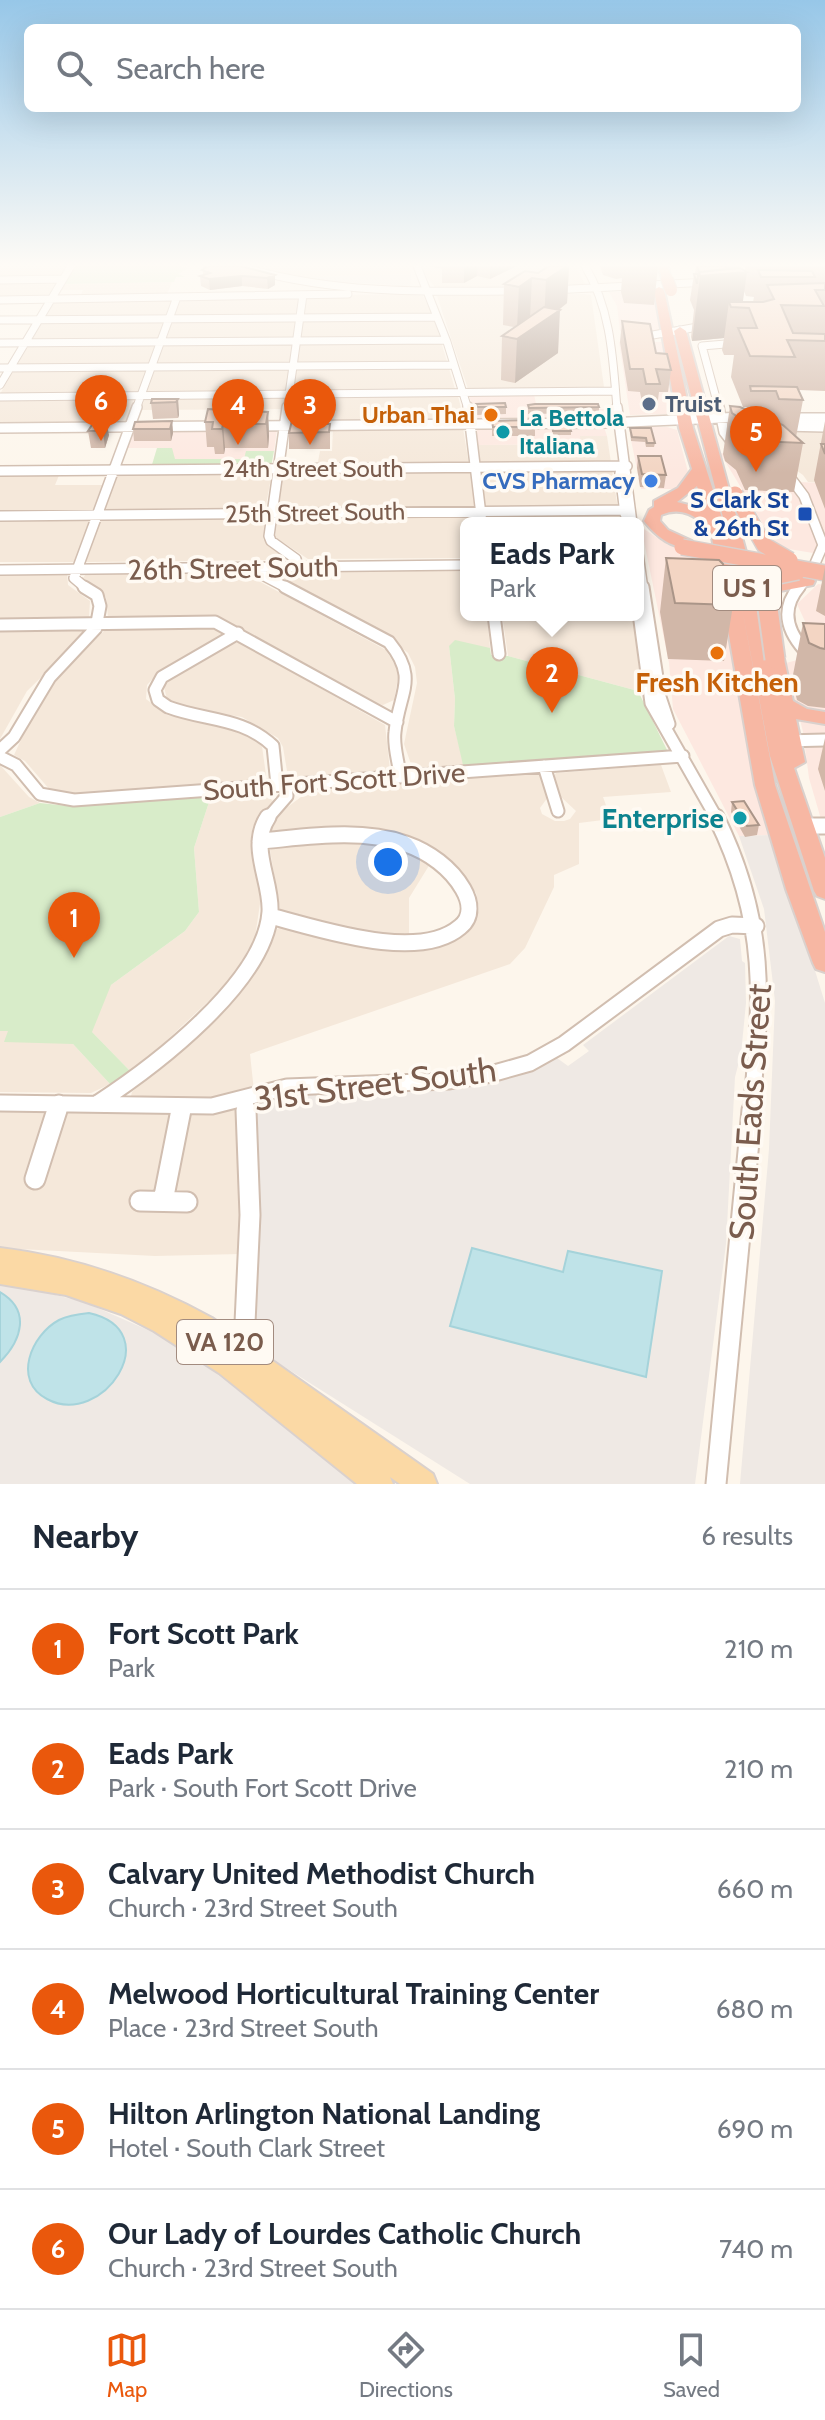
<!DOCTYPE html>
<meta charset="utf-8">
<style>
body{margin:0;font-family:Cabin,sans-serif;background:#f6f6f7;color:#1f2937}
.you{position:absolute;left:388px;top:862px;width:28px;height:28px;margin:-20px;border:6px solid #fff;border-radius:50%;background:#1a73e8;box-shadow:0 0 0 12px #1a73e833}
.badge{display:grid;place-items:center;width:52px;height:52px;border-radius:50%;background:#ea580c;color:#fff;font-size:26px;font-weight:700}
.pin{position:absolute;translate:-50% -66px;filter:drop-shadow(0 2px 4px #0008)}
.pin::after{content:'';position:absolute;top:42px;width:28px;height:24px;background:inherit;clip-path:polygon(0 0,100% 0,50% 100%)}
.popup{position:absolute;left:460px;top:517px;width:184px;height:104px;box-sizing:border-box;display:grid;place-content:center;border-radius:12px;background:#fff;filter:drop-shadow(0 2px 6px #0005);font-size:26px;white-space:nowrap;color:#747a83}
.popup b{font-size:30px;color:#1f2937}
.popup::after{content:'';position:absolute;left:50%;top:100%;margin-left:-16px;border:16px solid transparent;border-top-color:#fff}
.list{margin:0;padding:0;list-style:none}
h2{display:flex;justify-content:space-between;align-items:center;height:104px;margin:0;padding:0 32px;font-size:34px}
h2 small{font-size:26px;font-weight:400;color:#747a83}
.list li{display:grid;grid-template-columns:52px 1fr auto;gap:24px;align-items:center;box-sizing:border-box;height:120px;padding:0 32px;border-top:2px solid #e0e1e3}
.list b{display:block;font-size:30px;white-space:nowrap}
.list p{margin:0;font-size:26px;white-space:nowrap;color:#747a83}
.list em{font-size:26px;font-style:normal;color:#747a83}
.icon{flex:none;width:44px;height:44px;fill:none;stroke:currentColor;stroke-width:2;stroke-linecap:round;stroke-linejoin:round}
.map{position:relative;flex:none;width:825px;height:1484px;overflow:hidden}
.search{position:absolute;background:#fff;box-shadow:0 8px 32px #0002;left:24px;right:24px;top:24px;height:88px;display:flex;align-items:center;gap:20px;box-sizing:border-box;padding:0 28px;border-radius:12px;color:#747a83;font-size:30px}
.sheet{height:824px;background:#fff}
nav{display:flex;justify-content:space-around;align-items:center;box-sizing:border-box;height:112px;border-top:2px solid #e0e1e3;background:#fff;font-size:22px;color:#747a83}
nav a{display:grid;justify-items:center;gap:4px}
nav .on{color:#ea580c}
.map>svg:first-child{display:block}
.residential{fill:#f5e8da}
.commercial{fill:#fde8e0}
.industrial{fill:#efe9e4}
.green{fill:#d8ecc9}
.water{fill:#bfe3e8;stroke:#a5d3da;stroke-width:2}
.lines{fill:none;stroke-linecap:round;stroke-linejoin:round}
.minor-far4-casing{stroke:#d1beb0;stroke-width:9}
.minor-far3-casing{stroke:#d1beb0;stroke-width:12}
.minor-far2-casing{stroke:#d1beb0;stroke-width:15}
.minor-far1-casing{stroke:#d1beb0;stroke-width:19}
.minor-casing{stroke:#d1beb0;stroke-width:23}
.major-casing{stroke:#dad1cd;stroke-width:4}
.highway-casing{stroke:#dad1cd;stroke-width:4}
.minor-far4{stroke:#fff;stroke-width:7}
.minor-far3{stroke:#fff;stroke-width:9}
.minor-far2{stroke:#fff;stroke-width:11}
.minor-far1{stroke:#fff;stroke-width:15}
.minor{stroke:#fff;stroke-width:19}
.major{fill:#fbd9a5;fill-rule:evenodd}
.highway{fill:#f7b7a3;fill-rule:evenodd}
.highway-bridge-far2-casing{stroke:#dad1cd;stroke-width:14;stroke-linecap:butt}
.highway-bridge-far1-casing{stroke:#dad1cd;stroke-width:18;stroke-linecap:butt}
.highway-bridge-casing{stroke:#dad1cd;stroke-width:23;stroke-linecap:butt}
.highway-bridge-far2{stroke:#f7b7a3;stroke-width:12}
.highway-bridge-far1{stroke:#f7b7a3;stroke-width:15}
.highway-bridge{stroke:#f7b7a3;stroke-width:19}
.wall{fill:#d1b7a8;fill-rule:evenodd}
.shaded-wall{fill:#aa9588}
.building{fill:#f3d5c3;stroke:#aa9588;stroke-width:2}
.service-dot{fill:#5c6f8a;stroke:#fffaf3;stroke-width:3}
.food-dot{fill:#e8710a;stroke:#fffaf3;stroke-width:3}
.culture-dot{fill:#0f9aa8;stroke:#fffaf3;stroke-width:3}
.shop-dot{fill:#3f7fe0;stroke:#fffaf3;stroke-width:3}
.transit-dot{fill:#1a4fb4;stroke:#fffaf3;stroke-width:3}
.labels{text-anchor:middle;stroke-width:7;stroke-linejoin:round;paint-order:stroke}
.far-service-label{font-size:24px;font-weight:bold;fill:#4e5e75;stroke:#fffaf3;text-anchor:start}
.far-food-label{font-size:24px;font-weight:bold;fill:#c56008;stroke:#fffaf3;text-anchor:end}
.far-culture-label{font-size:24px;font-weight:bold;fill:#0d838f;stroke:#fffaf3;text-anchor:start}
.far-street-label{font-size:24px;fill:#7a5c4d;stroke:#fffaf3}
.far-shop-label{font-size:24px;font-weight:bold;fill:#366cbe;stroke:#fffaf3;text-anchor:end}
.far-transit-label{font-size:24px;font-weight:bold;fill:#164399;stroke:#fffaf3;text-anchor:end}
.shield{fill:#fffaf3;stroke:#a28b7f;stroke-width:2}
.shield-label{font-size:26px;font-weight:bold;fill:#7a5c4d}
.street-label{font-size:28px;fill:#7a5c4d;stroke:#fffaf3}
.food-label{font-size:28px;font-weight:bold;fill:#c56008;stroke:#fffaf3}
.culture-label{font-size:28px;font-weight:bold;fill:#0d838f;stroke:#fffaf3;text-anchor:end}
.near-street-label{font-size:34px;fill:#7a5c4d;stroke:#fffaf3}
</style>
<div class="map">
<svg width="825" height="1484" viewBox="0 0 825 1484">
<rect width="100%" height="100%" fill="#fdf6ec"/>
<!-- residential -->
<path class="residential" d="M0,266H67L59,277L0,279Z
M252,266H408L411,274L314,277L311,280Z
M422,266H576L586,286L436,288L427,278Z
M0,281H57L47,298L0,299Z
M172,282L167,294L80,297L83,290H60L64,284Z
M402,294L423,296L433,314L455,389L0,394L55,300Z
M584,294L591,295L604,387L468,389L437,296Z
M283,396V409L141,410L145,397Z
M293,396H458L464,420L288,422Z
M135,397L126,424L0,425V398Z
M333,428H463L469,465L317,467L320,451H332Z
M739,430L825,432V483L808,482L803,475Z
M579,436H607L620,523H488L476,445L581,444Z
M470,470L475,509L278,511L282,472Z
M272,472L265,511L104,512L118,473Z
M60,473L55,485H104L93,513H0V474Z
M475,514L476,523H466V558L308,559L275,537L278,516Z
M91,517L75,562H0V518Z
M102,517H265L263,539L287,557L283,560L86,562Z
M466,568V615H487L490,648L449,646L455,699L454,726L464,766L420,769L412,767L404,744L417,683L415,667L408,653L388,637L277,578L275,574Z
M242,572L386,650L399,672L394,700L383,705L369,702L223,620L200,615L108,618L106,597L82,579L87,573Z
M0,573H67L68,585L90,601L89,617L0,622Z
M502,615H633L641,686L638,691L508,656Z
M213,627L224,634L158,673L147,685L146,699L167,715L238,730L262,746L266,775L263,779L67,794L50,790L25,761L14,755L37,705L52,683L107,628Z
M86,628L88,632L27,691L0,739V629Z
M239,642L385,725L390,770L288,777L283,747L278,738L242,717L185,708L167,699L164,687L172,678L229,645Z
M0,765L29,797L40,803L0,817Z
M661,765L671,792L603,797L611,819L579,823V864L554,875V887L525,948L510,964L250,1054L254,1091L214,1100H130L132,1092L224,1009L245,984L277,929L285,926L442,944L462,937L475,923L479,909L476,893L460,873L415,840L273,834L270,830L278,814L301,797L339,786L536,773L540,775L548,797L540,808L542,814L555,821H564L570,819L576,811L560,796L554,776L556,773Z
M263,792L273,801L253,826L251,840L261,897L255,937L232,979L132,1073L79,1019L111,985L185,931L199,912L194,848L211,796Z
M352,840L387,843L430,864L409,898V936L362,931L280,910L270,850L276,845Z
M0,1031H61L110,1084L91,1093L0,1092Z
M238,1105L244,1189L240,1254L155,1256L0,1248V1110Z"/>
<!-- commercial -->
<path class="commercial" d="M652,291L660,307L661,331L624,334L620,331L617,306L609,292Z
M619,342H664L673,414L630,415Z
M534,394L537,409H604L605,418L478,421L469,396Z
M477,427H604L607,436H580L581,444L476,445Z
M636,427H667L677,430L688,472L682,489H641L629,430Z
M134,430H277L274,451H247L245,459H174L171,448H127Z
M720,453L757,458L797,482L825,483V555L777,547Z
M641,527L668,545L718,557L734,664L759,788L773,835L739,836L673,709L669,663Z
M818,584L825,585V833L809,778L803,732L786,663L820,654L797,604Z"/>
<!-- industrial -->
<path class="industrial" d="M411,274L410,286L311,280L313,277Z
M773,835L825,1003V1484H740L769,1149L775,1001L764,909L739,836Z
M729,936L740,939L742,961L745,963L746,1003L741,1054L735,1077L726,1244L695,1484H470L253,1347L259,1218L255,1103L289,1093L431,1089L497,1080L537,1069L557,1058L568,1066L589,1051L583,1045Z
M0,1286L27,1288L84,1302L157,1334L208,1367L358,1484H0Z"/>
<!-- green -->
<path class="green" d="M74,266H178L189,268L178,274L185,277H176L174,282L64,284Z
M157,448H172L175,459H244L246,451H274L271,467L151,468Z
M455,640L490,648L491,655L508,656L638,691L669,754L463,765L454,726L455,699L449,646Z
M211,796L194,848L199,912L185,931L111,985L92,1032L132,1073L110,1084L73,1044L4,1042L8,1031H0V817L40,803L68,806Z"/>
<!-- water -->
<path class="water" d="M472,1248L563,1272L568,1251L662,1271L646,1377L450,1326Z
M0,1292C31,1310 22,1340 0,1362Z
M89,1313C169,1331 102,1429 47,1399C12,1381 31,1335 59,1320C69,1315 79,1314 89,1313Z"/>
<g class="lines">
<!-- minor-far4 casing -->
<g class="minor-far4-casing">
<path id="minor-far4" d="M239,266C330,294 424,292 518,291
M417,266L447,342L468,409
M585,266C611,309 613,359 617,409
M0,280L63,279
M552,290L709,282
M0,300L348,294
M0,320L437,317
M636,338L709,325
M0,343L446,340
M0,368L454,365
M0,385L71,266
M0,397L614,391
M136,409L177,297
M287,409L303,295
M719,409L702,346L737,343"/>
</g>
<!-- minor-far3 casing -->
<g class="minor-far3-casing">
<path id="minor-far3" d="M287,407L269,536L271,541L296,559L298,567
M468,407L482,523
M617,407L632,523
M719,407L724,432L734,445
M787,418H825
M255,426L606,423L744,417
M783,426L825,427L820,418
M0,428L221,426
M0,471L627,466
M786,472L804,496L823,545L810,575L798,589
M620,473L625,514
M0,516L630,510
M638,554L643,589
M251,569L289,589
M0,570L466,565
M87,589L74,578L137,407"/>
</g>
<!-- minor-far2 casing -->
<g class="minor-far2-casing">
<path id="minor-far2" d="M285,587L389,642C419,679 399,692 395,732C393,747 399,762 400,777
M643,587L660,697L669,724
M799,587C772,619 799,648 825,670
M638,606L651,703L717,819
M494,615L499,654
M0,625L215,622L397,722
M238,633L162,677L155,690L158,700L168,707C205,721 243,717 273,746L277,785
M784,741L825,740
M0,750L14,737L50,677L96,628L100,606L97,595L84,587
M0,757L16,765L40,794L74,800L683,756
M544,766L558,811
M267,819L287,796L286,785"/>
</g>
<!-- minor-far1 casing -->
<g class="minor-far1-casing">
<path id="minor-far1" d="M716,817C768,922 762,1000 751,1112
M802,826H825
M260,841C307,837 360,828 406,844C429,852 451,868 463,889C470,901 473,917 460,927C418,963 318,928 270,916
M245,1098L246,1112
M0,1103L212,1106L287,1087L448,1081L491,1074L530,1063L564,1044L719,929L732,925L756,926
M98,1103C153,1067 265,983 270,912C272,881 248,847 268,817
M56,1112L59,1103
M180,1112L181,1108"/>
</g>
<!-- minor casing -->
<g class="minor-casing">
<path id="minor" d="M35,1179L57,1110
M140,1201L187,1202
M163,1201L181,1110
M230,1349L245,1323L250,1215L246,1110
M716,1484L752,1110"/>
</g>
<!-- major casing -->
<g class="major-casing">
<path id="major" d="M0,1248C76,1257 145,1281 212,1318L433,1474L437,1484H400L390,1477L393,1484H357L219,1373L154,1331L121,1314L66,1295L0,1284Z"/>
</g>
<!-- highway casing -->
<g class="highway-casing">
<path id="highway" d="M658,266H668L671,281H663Z
M659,287L664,290L693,428L729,540L674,331L680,327L686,331L752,574L780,581L807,576L815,581L813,585L780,591L755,586L769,655H781L784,659L793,701L807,709L825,712V724L796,719L805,762L794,768L825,858V899L817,896L814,891L770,756L741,603L775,785L825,932V972L816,969L813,963L786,889L755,785L711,532C697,516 682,506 661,515L660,521L668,530L692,541V547C672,550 655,535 644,521L649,510L654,507V501L678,488L692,469L679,428L654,290ZM697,486L704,509L677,502Z"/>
</g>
<!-- minor-far4 -->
<use href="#minor-far4" class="minor-far4"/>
<!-- minor-far3 -->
<use href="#minor-far3" class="minor-far3"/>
<!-- minor-far2 -->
<use href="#minor-far2" class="minor-far2"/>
<!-- minor-far1 -->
<use href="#minor-far1" class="minor-far1"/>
<!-- minor -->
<use href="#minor" class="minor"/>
<!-- major -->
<use href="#major" class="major"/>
<!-- highway -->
<use href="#highway" class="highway"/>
<!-- highway-bridge-far2 casing -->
<g class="highway-bridge-far2-casing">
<path id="highway-bridge-far2" d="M667,279L671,290"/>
</g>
<!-- highway-bridge-far1 casing -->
<g class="highway-bridge-far1-casing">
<path id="highway-bridge-far1" d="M735,494L764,545L790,560
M682,547L825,573
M764,589L774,577L798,572"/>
</g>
<!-- highway-bridge casing -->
<g class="highway-bridge-casing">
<path id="highway-bridge" d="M765,587L775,659"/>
</g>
<!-- highway-bridge-far2 -->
<use href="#highway-bridge-far2" class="highway-bridge-far2"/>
<!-- highway-bridge-far1 -->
<use href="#highway-bridge-far1" class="highway-bridge-far1"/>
<!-- highway-bridge -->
<use href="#highway-bridge" class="highway-bridge"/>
</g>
<!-- wall -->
<path class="wall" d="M203,266L275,275V285L268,289L242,286L210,290L201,286L200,276L203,275Z
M428,266H517L490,279L477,276L464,283H442V269Z
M549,266H569L567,303L559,310L558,353L515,383L501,380L502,336L514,327L503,325L504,284L538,273Z
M600,266H658L654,305L624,303L621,292L622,278L616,279L603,275Z
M696,266H739L738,268L745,270V266H825V391L799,390L803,400L796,437L803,443L794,492L745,490L736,470L725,461L723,454L730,406L746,409L747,407H743L731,377L734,355H724L722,350L724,338L692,341L691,337L694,310L690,300L694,274H695ZM744,291L746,296L754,297L753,302H742Z
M622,321L656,353L671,370L668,392H659L657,407H643L640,392L628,391L620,342Z
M249,395L250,411L268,412L269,436L268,448H225L224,454H215L214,447H207L205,422L220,410V402Z
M178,399L179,415L178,418L153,419L151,403Z
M476,404L506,407V414L477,415Z
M528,405L599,407V413L528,414Z
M172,421L173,433L171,441H134L133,429Z
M492,421L535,427V436H492Z
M825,421V509L814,480Z
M94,422L109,435L105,448H91L88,431Z
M326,424H330V449H289V433Z
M552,425L571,431V435H553Z
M630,428L655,443L654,447H646L645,442L631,441Z
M638,456L666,475L664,488L640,487L637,468Z
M666,558L733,605L724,661L668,659L660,612Z
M825,567V616L816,611Z
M803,623L825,624V708L808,706L797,700L792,680Z
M825,738V791L818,769Z
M732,802L759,825L757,835L745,837L731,812Z"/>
<!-- shaded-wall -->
<path class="shaded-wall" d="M464,266H478L477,276L464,283Z
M490,266H517L490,279Z
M567,266H569L567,303L544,321L546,280Z
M747,272L742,308L729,302L724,338L692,341L700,276Z
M275,275V285L268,289L267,278Z
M242,276V286L210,290L209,279Z
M532,278L530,318L517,328L519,287Z
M560,310L558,353L515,383L517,339Z
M178,399L179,415L178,418L176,402Z
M268,412L269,436L268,448L266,424Z
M106,419L109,435L105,448L103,431Z
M172,421L173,433L171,441L170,429Z
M223,424L225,448L224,454L222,429Z"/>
<!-- building -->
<path class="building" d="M203,266H241L275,275L267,278L242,276L209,279L200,276L210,273L202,270L207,267Z
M549,266H567L546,280L532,278L519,287L504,284L525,271L538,273Z
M697,266H725L727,269L699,272Z
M740,268L747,272L700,276L699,272Z
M758,270L812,271L815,277H761Z
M694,274H698L697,284Z
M825,283V290H815L824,306L781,305L793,333L825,334V341L787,340L795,357L750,356L738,328H757L749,308L731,307L729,302H763L774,299L767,285Z
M544,307L560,310L517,339L502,336Z
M622,321L650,324L656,353L667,354L671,370L656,369L660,384H646L643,369H630Z
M750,386L797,387L803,400L779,399L776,391H751Z
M221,395H249L248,402H220Z
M152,399H178L176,402L151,403Z
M505,403L506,407H477L476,404Z
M535,404H598L599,407L529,408L528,405Z
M730,406L740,407L783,425L803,443L753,441L744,421L732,413Z
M208,409L268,412L266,424H223L222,429H212L213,422H205Z
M293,416L325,417V424H330L329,432L289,433Z
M106,419L103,431H88L94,422Z
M534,420L535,427H493L492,421Z
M172,421L170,429H133L135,422Z
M552,425H569L571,431H553Z
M630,428H651L655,443H647L646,438L632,437Z
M821,444H825V454Z
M638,456H661L666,475L642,474Z
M666,558L719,560L723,564L733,605L675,603Z
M803,623L825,624V649L820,648L809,643Z
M744,801L759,825L747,826L732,802Z"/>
<!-- sky -->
<linearGradient id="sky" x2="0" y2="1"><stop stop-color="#97c7e8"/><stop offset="0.56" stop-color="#fefbf6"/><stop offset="1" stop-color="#fefbf6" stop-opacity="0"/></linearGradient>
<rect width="825" height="473" fill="url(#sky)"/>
<!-- markers -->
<circle class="service-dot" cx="649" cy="404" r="8"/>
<g class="food-dot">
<circle cx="491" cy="415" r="8"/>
<circle cx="717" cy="653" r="8"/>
</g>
<g class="culture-dot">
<circle cx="503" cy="432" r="8"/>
<circle cx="740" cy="818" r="8"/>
</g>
<circle class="shop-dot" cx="651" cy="481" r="8"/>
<rect class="transit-dot" x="797" y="506" width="16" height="16" rx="4"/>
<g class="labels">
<!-- far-service labels -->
<g class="far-service-label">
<text x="665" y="412">Truist</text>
</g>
<!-- far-food labels -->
<g class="far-food-label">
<text x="475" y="423">Urban Thai</text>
</g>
<!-- far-culture labels -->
<g class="far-culture-label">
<text x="519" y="426">La Bettola<tspan x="519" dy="28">Italiana</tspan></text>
</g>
<!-- far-street labels -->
<g class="far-street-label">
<text x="313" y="477">24th Street South</text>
<text transform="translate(315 513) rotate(-1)" y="8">25th Street South</text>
</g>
<!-- far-shop labels -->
<g class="far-shop-label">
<text x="635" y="489">CVS Pharmacy</text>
</g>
<!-- far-transit labels -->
<g class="far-transit-label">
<text x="789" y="508">S Clark St<tspan x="789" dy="28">&amp; 26th St</tspan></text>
</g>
<!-- shield labels -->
<g class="shield">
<rect x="713" y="566" width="68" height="44" rx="6"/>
<rect x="177" y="1320" width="96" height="44" rx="6"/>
</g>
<g class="shield-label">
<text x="747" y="597">US 1</text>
<text x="225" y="1351">VA 120</text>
</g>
<!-- street labels -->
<g class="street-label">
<text transform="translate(233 568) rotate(-1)" y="10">26th Street South</text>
<text transform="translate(334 781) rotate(-4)" y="10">South Fort Scott Drive</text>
</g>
<!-- food labels -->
<g class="food-label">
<text x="717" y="692">Fresh Kitchen</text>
</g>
<!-- culture labels -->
<g class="culture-label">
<text x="724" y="828">Enterprise</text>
</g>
<!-- near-street labels -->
<g class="near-street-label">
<text transform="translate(375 1084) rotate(-7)" y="12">31st Street South</text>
<text transform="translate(750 1112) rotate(-86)" y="12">South Eads Street</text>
</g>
</g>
</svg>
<div class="you"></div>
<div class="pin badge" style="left:74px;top:958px">1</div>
<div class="pin badge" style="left:552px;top:713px">2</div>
<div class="popup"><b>Eads Park</b>Park</div>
<div class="pin badge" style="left:310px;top:445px">3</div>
<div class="pin badge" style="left:238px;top:445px">4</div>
<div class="pin badge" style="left:756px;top:472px">5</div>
<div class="pin badge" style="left:101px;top:441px">6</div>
<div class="search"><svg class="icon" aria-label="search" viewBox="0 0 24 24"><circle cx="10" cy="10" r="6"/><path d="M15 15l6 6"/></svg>Search here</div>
</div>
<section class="sheet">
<h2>Nearby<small>6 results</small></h2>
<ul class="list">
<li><span class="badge">1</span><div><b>Fort Scott Park</b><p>Park</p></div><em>210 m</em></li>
<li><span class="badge">2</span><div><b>Eads Park</b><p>Park · South Fort Scott Drive</p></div><em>210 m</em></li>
<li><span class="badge">3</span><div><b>Calvary United Methodist Church</b><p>Church · 23rd Street South</p></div><em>660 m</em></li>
<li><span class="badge">4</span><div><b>Melwood Horticultural Training Center</b><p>Place · 23rd Street South</p></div><em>680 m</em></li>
<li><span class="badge">5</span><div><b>Hilton Arlington National Landing</b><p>Hotel · South Clark Street</p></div><em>690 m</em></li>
<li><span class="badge">6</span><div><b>Our Lady of Lourdes Catholic Church</b><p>Church · 23rd Street South</p></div><em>740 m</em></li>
</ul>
</section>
<nav>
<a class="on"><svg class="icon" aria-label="map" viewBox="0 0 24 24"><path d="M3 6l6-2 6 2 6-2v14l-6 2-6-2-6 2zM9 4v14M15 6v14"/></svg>Map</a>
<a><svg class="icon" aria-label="directions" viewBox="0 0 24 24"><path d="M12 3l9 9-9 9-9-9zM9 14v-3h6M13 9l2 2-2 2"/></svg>Directions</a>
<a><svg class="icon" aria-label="saved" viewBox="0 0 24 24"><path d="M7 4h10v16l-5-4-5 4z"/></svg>Saved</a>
</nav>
